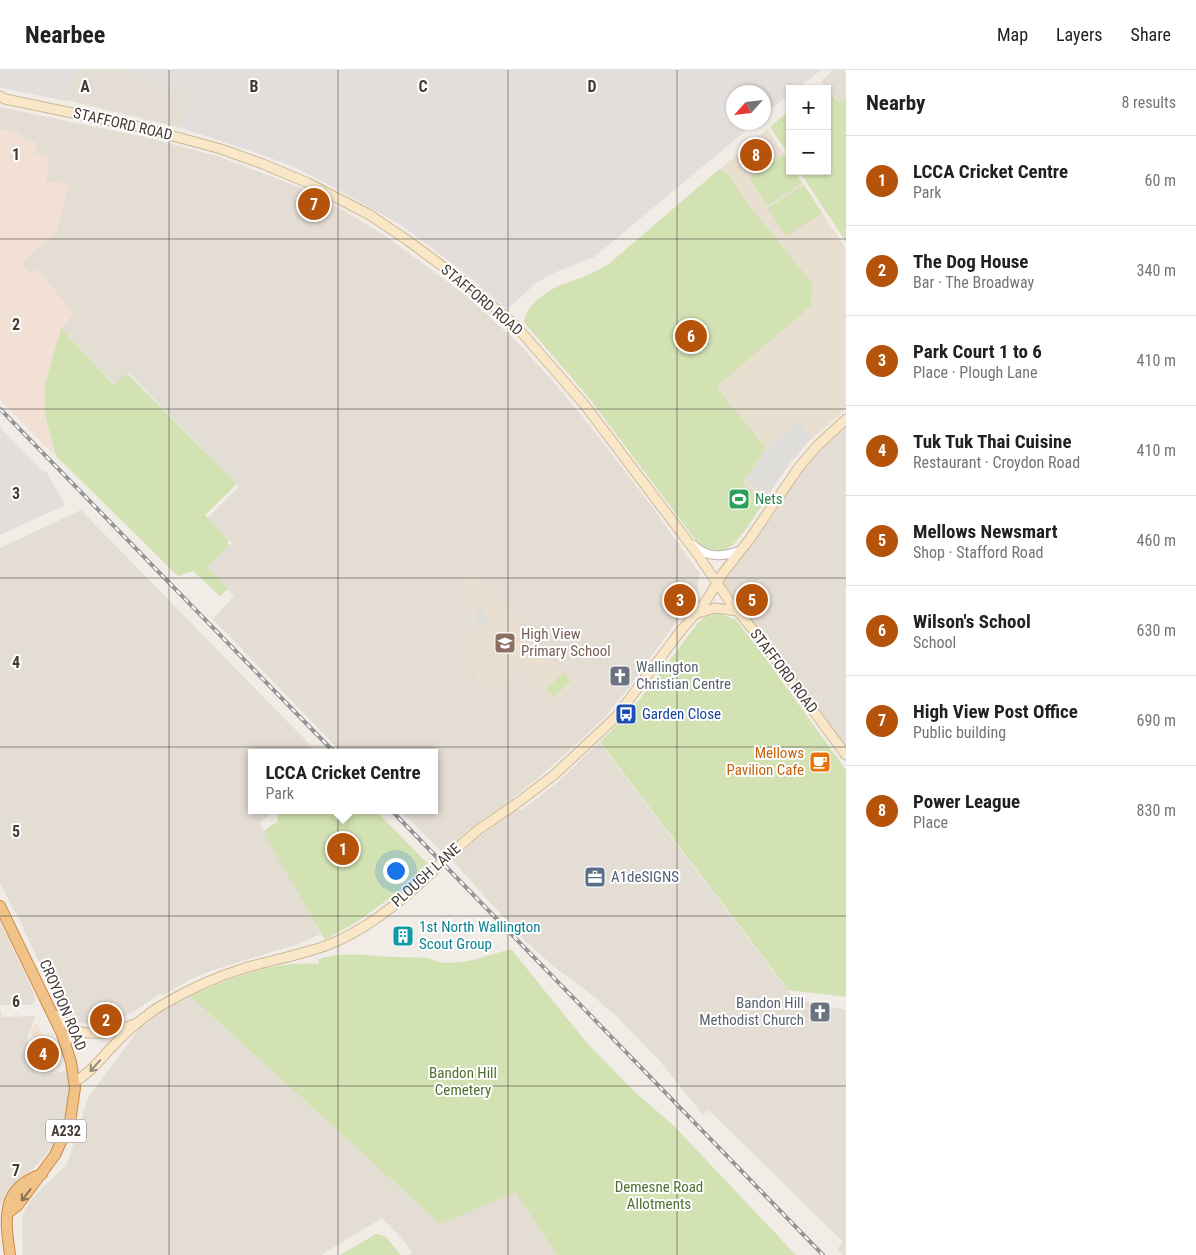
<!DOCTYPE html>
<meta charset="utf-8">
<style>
body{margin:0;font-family:"Roboto Condensed",sans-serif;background:#f2f2f2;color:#202124}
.controls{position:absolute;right:15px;top:15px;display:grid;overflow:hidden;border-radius:0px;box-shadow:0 1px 4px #0004}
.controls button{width:45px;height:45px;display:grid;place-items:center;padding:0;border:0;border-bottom:1px solid #e0e0e0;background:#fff;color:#202124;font:25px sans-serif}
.compass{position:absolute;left:726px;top:15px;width:45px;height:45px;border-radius:50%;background:#fff;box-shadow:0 1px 4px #0004;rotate:243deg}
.you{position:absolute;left:395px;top:800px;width:18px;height:18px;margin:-12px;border:4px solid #fff;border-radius:50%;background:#1a73e8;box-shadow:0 0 0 8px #1a73e833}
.badge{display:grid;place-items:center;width:32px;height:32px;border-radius:50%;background:#b45309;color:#fff;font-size:16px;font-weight:700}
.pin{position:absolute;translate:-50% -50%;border:2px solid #fff;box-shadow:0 1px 5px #0006}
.popup{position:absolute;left:248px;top:679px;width:190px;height:65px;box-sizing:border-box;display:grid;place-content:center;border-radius:0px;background:#fff;filter:drop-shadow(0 1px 4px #0005);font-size:16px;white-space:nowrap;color:#757577}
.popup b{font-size:19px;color:#202124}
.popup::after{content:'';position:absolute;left:50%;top:100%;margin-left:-10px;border:10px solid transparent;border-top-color:#fff}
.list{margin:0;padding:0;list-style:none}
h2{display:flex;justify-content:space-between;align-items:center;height:65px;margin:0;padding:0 20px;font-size:21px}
h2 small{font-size:16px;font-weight:400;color:#757577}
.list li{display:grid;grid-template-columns:32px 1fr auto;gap:15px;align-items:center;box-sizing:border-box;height:90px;padding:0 20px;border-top:1px solid #e0e0e0}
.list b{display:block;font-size:19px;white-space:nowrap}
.list p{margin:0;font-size:16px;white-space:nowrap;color:#757577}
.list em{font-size:16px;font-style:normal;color:#757577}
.map{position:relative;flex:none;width:846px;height:1185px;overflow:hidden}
header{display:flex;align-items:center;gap:30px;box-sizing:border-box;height:70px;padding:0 25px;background:#fff;border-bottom:1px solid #e0e0e0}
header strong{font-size:24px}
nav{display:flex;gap:28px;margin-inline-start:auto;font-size:18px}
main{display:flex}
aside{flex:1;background:#fff}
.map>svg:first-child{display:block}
.residential{fill:#e4ddd4}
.commercial{fill:#f1e0d3}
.industrial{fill:#e3dedb}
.education{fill:#e9dfd1}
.green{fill:#d2e2b2}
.parking{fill:#dfddda}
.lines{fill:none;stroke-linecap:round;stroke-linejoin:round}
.tertiary-casing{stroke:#beb6ac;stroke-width:10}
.secondary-casing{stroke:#ccb999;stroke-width:11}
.trunk-casing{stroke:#cd8944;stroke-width:12}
.tertiary{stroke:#fff;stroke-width:8}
.secondary{stroke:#f9e7c8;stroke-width:9}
.trunk{stroke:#f2c388;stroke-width:10}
.rail-casing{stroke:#949494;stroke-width:4}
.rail{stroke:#fff;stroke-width:2;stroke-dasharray:5.5;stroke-linecap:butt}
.secondary-bridge-casing{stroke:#ccb999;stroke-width:11;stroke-linecap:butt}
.secondary-bridge{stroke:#f9e7c8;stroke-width:9}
.oneway{stroke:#958978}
.oneway2{stroke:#897257}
.grid{fill:none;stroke:#433c36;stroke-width:1;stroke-opacity:0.55}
.labels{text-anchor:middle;stroke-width:4;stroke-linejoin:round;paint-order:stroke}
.shield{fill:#fff;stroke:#7b7672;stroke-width:1}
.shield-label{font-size:14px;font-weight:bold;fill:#433c36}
.street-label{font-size:15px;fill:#433c36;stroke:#fff}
.leisure-label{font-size:15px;fill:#27864d;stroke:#fff;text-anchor:start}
.education-label{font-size:15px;fill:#785e54;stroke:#fff;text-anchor:start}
.worship-label{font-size:15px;fill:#5b616d;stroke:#fff;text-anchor:start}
.transit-label{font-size:15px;fill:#164399;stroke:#fff;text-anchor:start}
.food-label{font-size:15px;fill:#c56008;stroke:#fff;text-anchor:end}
.service-label{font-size:15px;fill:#4e5e75;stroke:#fff;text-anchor:start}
.culture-label{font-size:15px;fill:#0d838f;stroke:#fff;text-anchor:start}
.park-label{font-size:15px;fill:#4f6f2f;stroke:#fff}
.grid-label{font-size:16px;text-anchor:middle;font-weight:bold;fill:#433c36;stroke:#fff;stroke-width:4;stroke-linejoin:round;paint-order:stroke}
</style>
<header>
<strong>Nearbee</strong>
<nav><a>Map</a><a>Layers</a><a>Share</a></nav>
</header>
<main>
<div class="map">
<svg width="846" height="1185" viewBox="0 0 846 1185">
<rect width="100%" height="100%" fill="#f1ece6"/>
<!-- residential -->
<path class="residential" d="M74,0H121L155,8L154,16L173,21L177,15L191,26L181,58L67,30Z
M833,0H843L846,3V28L840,33L821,12Z
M0,37L144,67L217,86L301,118L346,142L390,169L464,224L517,272L558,317L590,356L654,439L699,503L697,520L687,537L630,616L606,646L558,691L521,722L467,761L443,783L400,740H434V683H342L213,549L234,526L207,497L232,473L207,448L239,416L128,302L115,315L61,258L73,244L38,199L31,204L21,192L58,161L46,111L35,83L36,73L21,69L22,64L0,59Z
M846,351V685L716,512L739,481L770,450L779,437L778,427Z
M81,440L318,683H252V740H268L269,745L260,753L321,864L295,875L210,901L189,910L164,925L160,924L133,942L109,953L91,955L78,952L68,946L57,932L20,851L0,813V478Z
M599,672L794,929L846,940V1185H843L837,1179L843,1172L709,1040L703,1045L658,989L615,945L581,916L553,896L523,869L452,790L482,765L517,739L522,740L558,712Z
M0,852L35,926L34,932L30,935H0Z
M190,926L440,1154L516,1121L557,1185H408L412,1182L396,1162L382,1148L321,1185H23L22,1149L25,1139L35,1125L67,1094L88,1028L141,956L145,955L161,941Z
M0,939L2,947L35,946L27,969L36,1006L72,1000L70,1052L48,1082L35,1097L15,1112L0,1135Z"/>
<!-- commercial -->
<path class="commercial" d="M0,59L22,64L21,70L36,73L35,83L50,87L46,111L68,114L58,161L21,192L31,204L38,198L73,244L61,258L45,314V345L55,386L0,329Z
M34,953L38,955L41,960L54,1001L44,1004L31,962Z"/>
<!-- industrial -->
<path class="industrial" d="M0,0H74L67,31L0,18Z
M121,0H821L797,19H790V24L764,45V22H734V52L755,53L594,187L556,202L536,213L507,240L470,207L401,155L331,116L296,98L266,86L181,58L191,25L177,15L173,21L154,16L155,8Z
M0,357L43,402L46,401L65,435L0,465Z"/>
<!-- education -->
<path class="education" d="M767,59L790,93V101H795L846,179V339L808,372L789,395L735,474L723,481L700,476L590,329L524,252L528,239L546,223L559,215L589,205L609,194Z
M474,502L482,517L495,528L575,612L554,632L521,596L519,601L505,613L493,614L477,618L470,540L464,506Z"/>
<!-- green -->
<path class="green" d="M827,19L839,33L846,28V172L799,101H827Z
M790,40V87L770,57Z
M784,85L790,93V101H795L802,113L767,136L749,107Z
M721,99L727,103L745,130L812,213L811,236L716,317L766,378L742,414L765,431C753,447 725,502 700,476L590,329L524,252C534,221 561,216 588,205C595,202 602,198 609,194L717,101Z
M804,115L822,143L786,166L768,138Z
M61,258L114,315L127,303L237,414L205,445L229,471L227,473L229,476L207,497L228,519L220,526L193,501L178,506L56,386L45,345V314Z
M718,543L736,550L763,585L846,700V927L788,920L600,672L630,642L698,553L708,544Z
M563,603L571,611L554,627L546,619Z
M276,740H375L428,794L398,822L360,850L325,870L264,763L266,759L277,752L278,747Z
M511,879L587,973L634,1021L674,1056L796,1185H557L516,1122L440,1154L190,926C230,909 273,890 318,894L319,889C342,881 369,886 393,887C404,887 416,887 428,888C432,889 435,891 439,892C463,896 489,885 511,879Z
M376,1164L385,1166L401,1185H340Z"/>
<!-- parking -->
<path class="parking" d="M798,350L812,366L788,394L767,426L746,409L770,375Z
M480,538L490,549L478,560L474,552L475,550L474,543Z"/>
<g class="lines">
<!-- tertiary casing -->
<g class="tertiary-casing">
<path id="tertiary" d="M693,475C707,488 722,487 739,481"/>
</g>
<!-- secondary casing -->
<g class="secondary-casing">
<path id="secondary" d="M0,26L5,29L140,57L221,79L263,94L308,113L370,145L407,170L464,212L515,255L584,334L698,485L730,532L759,567L846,685
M695,544L715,538L738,541
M449,785L478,760L520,731L554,705L616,647L679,563L706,531L723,503L749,470L799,397L817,376L846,349
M53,944L80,962
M65,971L80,962C100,965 115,963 134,954
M74,1012C89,1004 98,992 110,979C124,964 144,946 162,935C189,919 218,906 248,897C273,890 300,885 325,876C362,863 402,831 430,804"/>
</g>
<!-- trunk casing -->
<g class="trunk-casing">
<path id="trunk" d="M0,836L62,964L71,992L75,1018L70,1052L55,1085L18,1135L8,1143
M10,1185C5,1149 0,1118 42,1104"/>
</g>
<!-- tertiary -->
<use href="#tertiary" class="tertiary"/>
<!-- secondary -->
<use href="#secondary" class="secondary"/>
<!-- trunk -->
<use href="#trunk" class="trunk"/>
<!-- rail casing -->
<g class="rail-casing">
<path id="rail" d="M0,339L335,683
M391,740L823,1185"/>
</g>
<!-- rail -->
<use href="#rail" class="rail"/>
<!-- secondary-bridge casing -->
<g class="secondary-bridge-casing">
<path id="secondary-bridge" d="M430,804L449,785"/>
</g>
<!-- secondary-bridge -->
<use href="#secondary-bridge" class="secondary-bridge"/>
</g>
<!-- one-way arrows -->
<defs><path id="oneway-shaft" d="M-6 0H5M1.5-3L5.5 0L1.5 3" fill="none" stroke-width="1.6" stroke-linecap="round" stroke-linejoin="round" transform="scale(1.25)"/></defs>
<use class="oneway" href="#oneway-shaft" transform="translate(95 996) rotate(132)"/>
<use class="oneway2" href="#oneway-shaft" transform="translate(26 1125) rotate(128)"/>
<!-- grid -->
<path class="grid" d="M169,0V1185M338,0V1185M508,0V1185M677,0V1185M0,169H846M0,339H846M0,508H846M0,677H846M0,846H846M0,1016H846"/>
<!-- icons -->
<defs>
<g id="stadium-square" transform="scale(1.125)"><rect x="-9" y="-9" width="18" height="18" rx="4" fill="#2e9e5b" stroke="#fff"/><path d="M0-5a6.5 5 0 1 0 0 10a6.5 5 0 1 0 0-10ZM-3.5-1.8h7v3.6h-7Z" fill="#fff"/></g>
<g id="school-square" transform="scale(1.125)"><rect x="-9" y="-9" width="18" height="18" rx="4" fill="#8d6e63" stroke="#fff"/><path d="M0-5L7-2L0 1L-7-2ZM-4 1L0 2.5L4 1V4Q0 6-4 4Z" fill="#fff"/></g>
<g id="church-square" transform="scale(1.125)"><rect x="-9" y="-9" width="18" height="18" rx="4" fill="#6b7280" stroke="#fff"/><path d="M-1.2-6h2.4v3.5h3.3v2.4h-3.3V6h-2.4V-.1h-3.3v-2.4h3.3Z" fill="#fff"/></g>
<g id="bus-square" transform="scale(1.125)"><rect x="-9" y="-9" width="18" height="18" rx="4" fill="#1a4fb4" stroke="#fff"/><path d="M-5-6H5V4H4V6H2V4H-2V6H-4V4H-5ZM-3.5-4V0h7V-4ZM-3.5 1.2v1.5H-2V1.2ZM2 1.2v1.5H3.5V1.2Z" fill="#fff"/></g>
<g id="cafe-square" transform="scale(1.125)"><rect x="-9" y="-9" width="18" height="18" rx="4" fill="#e8710a" stroke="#fff"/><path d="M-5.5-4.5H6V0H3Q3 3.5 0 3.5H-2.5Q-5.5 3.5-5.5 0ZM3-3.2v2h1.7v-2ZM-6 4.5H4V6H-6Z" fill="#fff"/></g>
<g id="office-square" transform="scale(1.125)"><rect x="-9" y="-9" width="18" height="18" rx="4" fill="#5c6f8a" stroke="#fff"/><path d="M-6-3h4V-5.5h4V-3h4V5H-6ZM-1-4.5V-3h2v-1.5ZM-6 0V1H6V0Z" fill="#fff"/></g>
<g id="building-square" transform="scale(1.125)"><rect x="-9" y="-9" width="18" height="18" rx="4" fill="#0f9aa8" stroke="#fff"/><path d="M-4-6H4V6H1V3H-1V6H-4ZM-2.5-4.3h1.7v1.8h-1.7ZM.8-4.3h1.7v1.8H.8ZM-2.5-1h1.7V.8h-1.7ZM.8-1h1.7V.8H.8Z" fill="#fff"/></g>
</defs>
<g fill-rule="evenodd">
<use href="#stadium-square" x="739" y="429"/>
<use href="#school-square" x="505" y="573"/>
<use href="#church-square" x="620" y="606"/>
<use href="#bus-square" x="626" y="644"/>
<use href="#cafe-square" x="820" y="692"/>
<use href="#office-square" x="595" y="807"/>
<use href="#building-square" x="403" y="866"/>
<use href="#church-square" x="820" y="942"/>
</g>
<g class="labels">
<!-- shield labels -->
<rect class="shield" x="46" y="1049.5" width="40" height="23" rx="4"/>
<g class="shield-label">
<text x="66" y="1066">A232</text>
</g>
<!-- street labels -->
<g class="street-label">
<text transform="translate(123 54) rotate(13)" y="5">STAFFORD ROAD</text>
<text transform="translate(482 230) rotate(40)" y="5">STAFFORD ROAD</text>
<text transform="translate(784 601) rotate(53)" y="5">STAFFORD ROAD</text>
<text transform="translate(426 805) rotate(-42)" y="5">PLOUGH LANE</text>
<text transform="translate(63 935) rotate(67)" y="5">CROYDON ROAD</text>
</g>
<!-- leisure labels -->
<g class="leisure-label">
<text x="755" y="434">Nets</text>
</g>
<!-- education labels -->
<g class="education-label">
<text x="521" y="569">High View<tspan x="521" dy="17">Primary School</tspan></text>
</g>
<!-- worship labels -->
<g class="worship-label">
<text x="636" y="602">Wallington<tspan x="636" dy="17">Christian Centre</tspan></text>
<text x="804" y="938" text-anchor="end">Bandon Hill<tspan x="804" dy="17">Methodist Church</tspan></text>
</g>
<!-- transit labels -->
<g class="transit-label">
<text x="642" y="649">Garden Close</text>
</g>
<!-- food labels -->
<g class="food-label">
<text x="804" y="688">Mellows<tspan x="804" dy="17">Pavilion Cafe</tspan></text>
</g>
<!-- service labels -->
<g class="service-label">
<text x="611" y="812">A1deSIGNS</text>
</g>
<!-- culture labels -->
<g class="culture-label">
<text x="419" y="862">1st North Wallington<tspan x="419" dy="17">Scout Group</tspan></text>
</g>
<!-- park labels -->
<g class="park-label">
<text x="463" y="1008">Bandon Hill<tspan x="463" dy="17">Cemetery</tspan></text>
<text x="659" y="1122">Demesne Road<tspan x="659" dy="17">Allotments</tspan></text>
</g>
</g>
<g class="grid-label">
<text x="85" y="22">A</text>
<text x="254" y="22">B</text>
<text x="423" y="22">C</text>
<text x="592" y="22">D</text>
<text x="16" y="90">1</text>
<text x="16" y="260">2</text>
<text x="16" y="429">3</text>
<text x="16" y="598">4</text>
<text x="16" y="767">5</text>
<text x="16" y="937">6</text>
<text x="16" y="1106">7</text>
</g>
</svg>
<div class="controls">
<button>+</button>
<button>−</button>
</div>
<svg class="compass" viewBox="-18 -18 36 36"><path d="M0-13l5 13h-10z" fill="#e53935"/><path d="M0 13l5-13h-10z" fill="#757577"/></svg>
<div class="you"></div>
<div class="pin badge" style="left:343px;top:779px">1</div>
<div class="popup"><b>LCCA Cricket Centre</b>Park</div>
<div class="pin badge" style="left:106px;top:950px">2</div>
<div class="pin badge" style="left:680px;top:530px">3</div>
<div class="pin badge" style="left:43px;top:984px">4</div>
<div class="pin badge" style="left:752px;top:530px">5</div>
<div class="pin badge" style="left:691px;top:266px">6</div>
<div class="pin badge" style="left:314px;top:134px">7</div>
<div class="pin badge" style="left:756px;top:85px">8</div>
</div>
<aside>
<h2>Nearby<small>8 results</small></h2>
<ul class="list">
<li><span class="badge">1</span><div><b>LCCA Cricket Centre</b><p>Park</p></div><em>60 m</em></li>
<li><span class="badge">2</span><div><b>The Dog House</b><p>Bar · The Broadway</p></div><em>340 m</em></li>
<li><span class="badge">3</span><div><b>Park Court 1 to 6</b><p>Place · Plough Lane</p></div><em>410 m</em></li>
<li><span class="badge">4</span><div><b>Tuk Tuk Thai Cuisine</b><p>Restaurant · Croydon Road</p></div><em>410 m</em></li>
<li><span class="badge">5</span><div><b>Mellows Newsmart</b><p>Shop · Stafford Road</p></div><em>460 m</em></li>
<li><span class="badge">6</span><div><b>Wilson's School</b><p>School</p></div><em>630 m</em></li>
<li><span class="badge">7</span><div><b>High View Post Office</b><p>Public building</p></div><em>690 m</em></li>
<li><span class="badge">8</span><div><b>Power League</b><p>Place</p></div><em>830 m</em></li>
</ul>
</aside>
</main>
